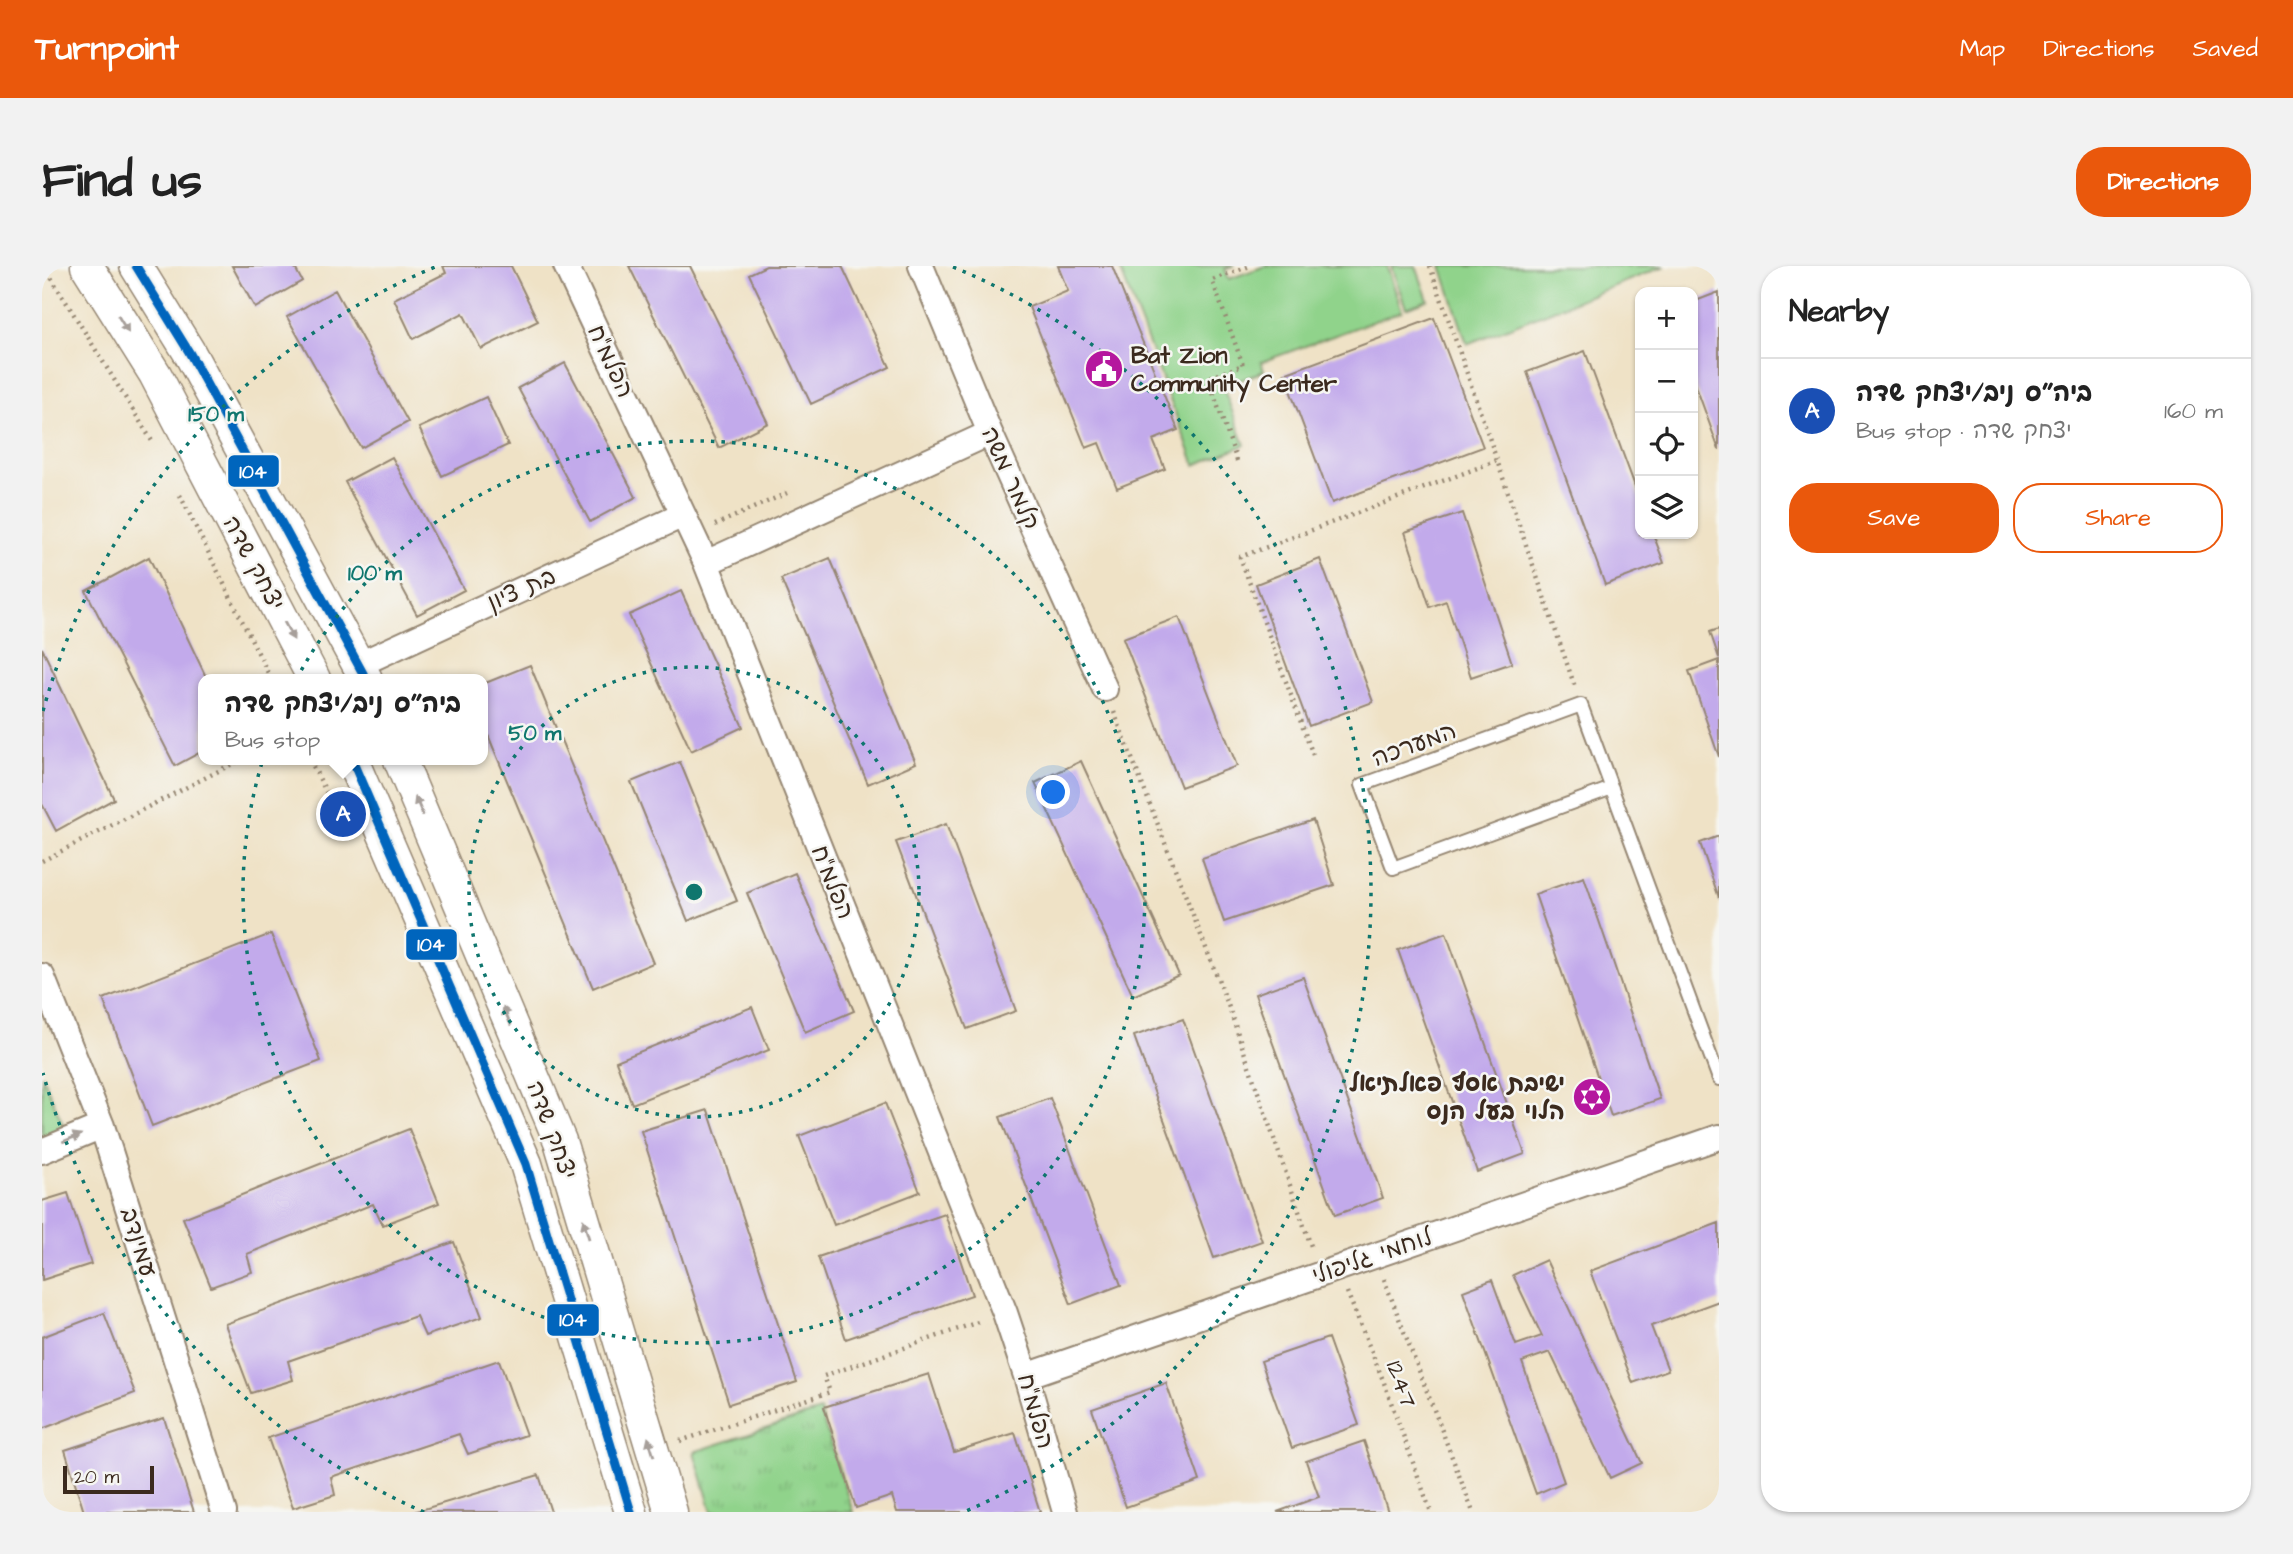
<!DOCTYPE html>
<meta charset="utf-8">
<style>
body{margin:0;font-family:"Architects Daughter","Playpen Sans Hebrew",sans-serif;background:#f2f2f2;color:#222}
.controls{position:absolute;right:21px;top:21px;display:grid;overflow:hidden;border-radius:14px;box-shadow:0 2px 5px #0004}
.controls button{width:63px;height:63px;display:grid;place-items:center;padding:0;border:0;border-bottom:2px solid #e0e0e0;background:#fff;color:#222;font:35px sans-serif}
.scale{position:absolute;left:21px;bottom:18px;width:91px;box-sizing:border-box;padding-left:7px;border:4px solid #3b2a1e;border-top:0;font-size:19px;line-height:24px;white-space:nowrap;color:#3b2a1e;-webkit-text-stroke:5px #f6f6f2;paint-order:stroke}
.you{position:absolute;left:1012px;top:527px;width:24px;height:24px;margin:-18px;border:5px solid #fff;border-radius:50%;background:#1a73e8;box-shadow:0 0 0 10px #1a73e833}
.badge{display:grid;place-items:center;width:46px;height:46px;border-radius:50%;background:#ea580c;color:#fff;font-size:23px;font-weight:700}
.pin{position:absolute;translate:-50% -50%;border:4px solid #fff;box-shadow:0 2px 7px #0006}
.popup{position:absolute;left:156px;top:408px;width:290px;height:91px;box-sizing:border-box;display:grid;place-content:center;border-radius:14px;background:#fff;filter:drop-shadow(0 2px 5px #0005);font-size:23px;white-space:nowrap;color:#767676}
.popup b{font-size:26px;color:#222}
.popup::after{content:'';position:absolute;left:50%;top:100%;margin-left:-14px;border:14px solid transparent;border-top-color:#fff}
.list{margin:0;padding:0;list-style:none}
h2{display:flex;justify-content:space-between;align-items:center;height:91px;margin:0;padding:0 28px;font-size:30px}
h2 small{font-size:23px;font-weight:400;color:#767676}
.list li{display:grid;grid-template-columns:46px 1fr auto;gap:21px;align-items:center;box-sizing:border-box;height:105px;padding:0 28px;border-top:2px solid #e0e0e0}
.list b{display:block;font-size:26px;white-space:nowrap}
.list p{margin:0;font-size:23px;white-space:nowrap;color:#767676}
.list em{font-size:23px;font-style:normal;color:#767676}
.actions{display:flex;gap:14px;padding:21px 28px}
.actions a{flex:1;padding:16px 0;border:2px solid #ea580c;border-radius:28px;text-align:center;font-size:24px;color:#ea580c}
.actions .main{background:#ea580c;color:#fff}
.icon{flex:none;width:38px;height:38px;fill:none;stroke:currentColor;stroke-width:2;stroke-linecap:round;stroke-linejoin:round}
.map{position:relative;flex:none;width:1677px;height:1246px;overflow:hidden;border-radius:28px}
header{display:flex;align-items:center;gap:42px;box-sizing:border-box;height:98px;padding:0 35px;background:#ea580c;color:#fff}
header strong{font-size:33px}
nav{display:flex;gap:38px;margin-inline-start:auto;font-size:24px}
.intro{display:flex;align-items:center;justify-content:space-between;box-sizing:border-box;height:168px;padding:0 42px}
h1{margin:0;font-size:49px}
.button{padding:18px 32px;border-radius:28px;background:#ea580c;color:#fff;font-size:24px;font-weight:700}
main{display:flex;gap:42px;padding:0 42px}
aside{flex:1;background:#fff;border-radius:28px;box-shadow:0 2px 5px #0004}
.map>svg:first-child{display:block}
.grass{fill:url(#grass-tufts);stroke:#667e54;stroke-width:2}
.green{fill:#90d38b;stroke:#667e54;stroke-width:2}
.building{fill:#c2aaeb}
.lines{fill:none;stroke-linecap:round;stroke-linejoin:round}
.service-casing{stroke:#958672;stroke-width:16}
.minor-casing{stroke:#958672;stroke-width:28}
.tertiary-casing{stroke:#958672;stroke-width:35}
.path{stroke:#958672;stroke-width:4.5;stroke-dasharray:2 5;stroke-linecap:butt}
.service{stroke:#fff;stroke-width:12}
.minor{stroke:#fff;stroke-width:24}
.tertiary{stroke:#fff;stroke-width:32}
.bus-1-casing{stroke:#f6f6f2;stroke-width:14}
.bus-1{stroke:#0065bd;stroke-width:9}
.oneway{fill:#a79f9a}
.ring{fill:none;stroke:#0f766e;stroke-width:3.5;stroke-dasharray:3.5 7}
.labels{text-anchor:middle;stroke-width:5;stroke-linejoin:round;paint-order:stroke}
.poi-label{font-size:24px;font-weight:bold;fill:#3b2a1e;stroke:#f6f6f2;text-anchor:start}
.street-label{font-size:24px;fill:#3b2a1e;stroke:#f6f6f2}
.centre{fill:#0f766e;stroke:#f6f6f2;stroke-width:3.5}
.ring-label{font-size:21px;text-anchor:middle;font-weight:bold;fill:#0f766e;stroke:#f6f6f2;stroke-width:5;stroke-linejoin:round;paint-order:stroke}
.line-badge{stroke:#f6f6f2;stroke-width:2.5}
.badge-label{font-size:19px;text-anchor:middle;font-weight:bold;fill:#fff}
</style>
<header>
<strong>Turnpoint</strong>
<nav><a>Map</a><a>Directions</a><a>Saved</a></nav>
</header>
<div class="intro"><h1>Find us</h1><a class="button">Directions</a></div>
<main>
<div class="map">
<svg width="1677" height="1246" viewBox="0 0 1677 1246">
<defs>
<pattern id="grass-tufts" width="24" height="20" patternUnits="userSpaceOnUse" patternTransform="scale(1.75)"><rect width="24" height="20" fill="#90d38b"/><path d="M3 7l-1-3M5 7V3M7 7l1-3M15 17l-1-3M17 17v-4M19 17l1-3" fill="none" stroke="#7db578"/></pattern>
</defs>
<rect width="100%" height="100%" fill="#f6f6f2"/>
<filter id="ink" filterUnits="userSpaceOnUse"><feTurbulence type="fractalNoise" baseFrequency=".0143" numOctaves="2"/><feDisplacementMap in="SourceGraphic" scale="14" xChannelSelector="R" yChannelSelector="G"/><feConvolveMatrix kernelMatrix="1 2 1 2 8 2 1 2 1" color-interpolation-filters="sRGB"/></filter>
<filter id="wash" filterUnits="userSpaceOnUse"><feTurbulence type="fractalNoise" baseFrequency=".00686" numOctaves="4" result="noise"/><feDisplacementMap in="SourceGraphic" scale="28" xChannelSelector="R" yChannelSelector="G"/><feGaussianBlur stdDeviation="1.57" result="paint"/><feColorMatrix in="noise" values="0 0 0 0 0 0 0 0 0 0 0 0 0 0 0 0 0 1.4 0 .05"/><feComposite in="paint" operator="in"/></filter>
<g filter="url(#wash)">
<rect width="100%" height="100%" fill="#efe2c6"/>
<!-- grass -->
<path class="grass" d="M778,1145L811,1246H670L652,1186Z"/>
<!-- green -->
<path class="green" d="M1077,0H1192L1183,3L1187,13L1223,0H1345L1360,45L1219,96L1222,105L1181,121L1203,179L1153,199Z
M1349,0H1374L1386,34L1364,42Z
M1399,0H1623L1425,78Z
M0,809L25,868L0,877Z"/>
<g id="blocks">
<!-- building -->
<path class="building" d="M190,0H252L260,15L213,42Z
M401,0H469L496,55L439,83L421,47L371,73L352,33L404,7Z
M587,0H648L726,157L677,182Z
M724,0H800L848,101L769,138L707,8Z
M1016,0H1070L1136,164L1111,174L1123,203L1075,222L1057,177L1044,182L987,41L1026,25Z
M293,24L366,156L319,182L245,51Z
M1677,26V184L1651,112V36Z
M1392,52L1441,181L1290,237L1242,108Z
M1543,85L1598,234V268H1611L1622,297L1563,319L1485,106Z
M523,97L594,231L548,256L476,122Z
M444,131L466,179L400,210L377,162Z
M350,191L422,324L375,349L303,216Z
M1420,247L1470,397L1429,411L1404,335L1388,341L1363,266Z
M107,291L165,413H161V485L133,500L44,325Z
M788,292L874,497L826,518L739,313Z
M1278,293L1331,436L1267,460L1214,318Z
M639,325L701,461L649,485L587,349Z
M1137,351L1195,500L1139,521L1081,372Z
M1677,363V392L1668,366Z
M0,382L72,533L14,565L0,538Z
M1677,394V491L1647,405Z
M488,399L611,697L551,722L441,457V418Z
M1039,495L1137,709L1091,730L993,517Z
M638,496L695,635L646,655L589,516Z
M1271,554L1292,619L1182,656L1160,592Z
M904,558L974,745L925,763L854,576Z
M1677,570V632L1658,577Z
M753,607L812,745L763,766L705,627Z
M1542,611L1618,833L1569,850L1493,628Z
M1404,667L1483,888L1435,906L1356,684Z
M229,668L279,795L110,860L61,733Z
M1261,711L1341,932L1293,949L1213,728Z
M710,741L727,784L590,838L574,795Z
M1141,753L1220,975L1172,992L1092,770Z
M1008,832L1079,1019L1029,1038L958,851Z
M843,837L878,926L792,959L757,870Z
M666,844L755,1116L687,1138L599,865Z
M367,863L397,937L341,959L331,938L205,988L210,1006L169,1021L141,952Z
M26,927L49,998L0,1014V935Z
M903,948L930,1029L804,1073L776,991Z
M1677,957V1035L1609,1060L1626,1104L1591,1117L1548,1005Z
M412,976L440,1051L383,1070L374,1050L246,1095L251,1114L209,1127L183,1058Z
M1504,994L1600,1197L1568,1212L1508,1086L1480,1096L1522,1216L1494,1228L1421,1025L1450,1014L1474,1079L1500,1070L1471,1009Z
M62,1047L93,1127L0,1163V1071Z
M1286,1072L1317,1159L1250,1182L1219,1095Z
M457,1094L484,1169L426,1188L417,1168L289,1211L293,1229L251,1242L226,1172Z
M887,1108L912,1186L973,1167L998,1246H855L850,1230L814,1242L782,1141Z
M1124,1117L1158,1215L1084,1241L1050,1143Z
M122,1152L152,1246H42L23,1184Z
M1322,1175L1346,1246H1235L1277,1231L1264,1195Z
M497,1209L509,1246H375V1245Z"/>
</g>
</g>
<g filter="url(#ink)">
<use href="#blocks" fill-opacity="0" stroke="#958672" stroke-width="2"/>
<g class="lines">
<!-- service casing -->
<g class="service-casing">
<path id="service" d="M1570,522L1351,602L1320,519L1539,439L1677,813"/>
</g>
<!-- minor casing -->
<g class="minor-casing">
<path id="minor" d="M524,0L664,297L963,1047L984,1110L1023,1246
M879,0L948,167L1063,423
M664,297L948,167
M318,398L641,249
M0,710L60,860L182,1246
M0,885L60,860
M984,1110L1677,871"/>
</g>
<!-- tertiary casing -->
<g class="tertiary-casing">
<path id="tertiary" d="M45,0L113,108L272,413
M94,0L147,86L324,413
M310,494L484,898L589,1246
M358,494L518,875L629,1246"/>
</g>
<!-- path -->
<path class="path" d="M2,0L110,175
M1388,0L1533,421
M1195,195L1166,112L1201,99L1170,14L1208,0
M138,229L229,413
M673,259L745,227
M1072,446L1185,736L1270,983
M1271,489L1198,291L1454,195
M268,494L308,573
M0,595L198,494
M1342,1013L1431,1246
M1305,1026L1341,1114L1389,1246
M638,1175L788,1126L782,1110L939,1055"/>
<!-- service -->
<use href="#service" class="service"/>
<!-- minor -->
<use href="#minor" class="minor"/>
<!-- tertiary -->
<use href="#tertiary" class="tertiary"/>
<!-- bus-1 casing -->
<g class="bus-1-casing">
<path id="bus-1" d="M94,0L147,86L324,413
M310,494L484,898L589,1246"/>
</g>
<!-- bus-1 -->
<use href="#bus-1" class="bus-1"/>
</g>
<!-- one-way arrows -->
<defs><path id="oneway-solid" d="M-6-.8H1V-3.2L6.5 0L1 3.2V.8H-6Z" transform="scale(1.75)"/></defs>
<g class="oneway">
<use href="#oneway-solid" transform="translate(81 58) rotate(58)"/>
<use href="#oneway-solid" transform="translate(247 365) rotate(62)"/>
<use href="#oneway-solid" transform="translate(377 540) rotate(-113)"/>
<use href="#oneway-solid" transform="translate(465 750) rotate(-113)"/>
<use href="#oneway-solid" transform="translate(30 872) rotate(-22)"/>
<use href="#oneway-solid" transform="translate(544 963) rotate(-107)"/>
<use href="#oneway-solid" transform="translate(609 1181) rotate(-107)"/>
</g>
</g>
<!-- distance rings -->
<g class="ring">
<circle cx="652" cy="626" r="225"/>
<circle cx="652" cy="626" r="451"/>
<path d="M382 1246A676 676 0 0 1 1 807M1 445A676 676 0 0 1 393 1M911 1A676 676 0 0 1 922 1246"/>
</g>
<!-- icons -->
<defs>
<g id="civic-disc" transform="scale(2.0125)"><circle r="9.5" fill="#b5179e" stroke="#f6f6f2"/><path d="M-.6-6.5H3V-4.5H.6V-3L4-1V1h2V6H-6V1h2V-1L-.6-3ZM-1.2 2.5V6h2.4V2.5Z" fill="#fff"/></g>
<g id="synagogue-disc" transform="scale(2.0125)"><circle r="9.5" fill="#b5179e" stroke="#f6f6f2"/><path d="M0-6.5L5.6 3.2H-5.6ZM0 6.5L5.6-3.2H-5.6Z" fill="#fff"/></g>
</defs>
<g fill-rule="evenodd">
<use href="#civic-disc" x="1062" y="103"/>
<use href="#synagogue-disc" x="1550" y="831"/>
</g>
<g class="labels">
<!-- poi labels -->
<g class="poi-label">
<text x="1089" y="97">Bat Zion<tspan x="1089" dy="28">Community Center</tspan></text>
<text x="1523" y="825" text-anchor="end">ישיבת אסף פאלתיאל<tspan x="1523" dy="28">הלוי בעל הנס</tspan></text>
</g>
<!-- street labels -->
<g class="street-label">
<text transform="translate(569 95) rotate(65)" y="8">הפלמ"ח</text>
<text transform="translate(969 212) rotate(66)" y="8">קלמר משה</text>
<text transform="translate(212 297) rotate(62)" y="8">יצחק שדה</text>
<text transform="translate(479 323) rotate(-24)" y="8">בת ציון</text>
<text transform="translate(1372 478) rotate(-20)" y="8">המערכה</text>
<text transform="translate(791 616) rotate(68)" y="8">הפלמ"ח</text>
<text transform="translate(510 864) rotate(70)" y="8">יצחק שדה</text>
<text transform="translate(97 976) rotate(73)" y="8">עמינדב</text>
<text transform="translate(1330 990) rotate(-19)" y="8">לוחמי גליפולי</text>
<text transform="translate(1360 1118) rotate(70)" y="8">1247</text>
<text transform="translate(994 1145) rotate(74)" y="8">הפלמ"ח</text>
</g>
</g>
<circle cx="652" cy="626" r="10" class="centre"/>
<g class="ring-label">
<text x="174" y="155">150 m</text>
<text x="333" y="314">100 m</text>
<text x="493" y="474">50 m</text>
</g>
<g class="line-badge">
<rect x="185" y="188" width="53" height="34" rx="7" fill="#0065bd"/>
<rect x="363" y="662" width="53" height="33" rx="7" fill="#0065bd"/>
<rect x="504" y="1037" width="54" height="34" rx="7" fill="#0065bd"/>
</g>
<g class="badge-label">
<text x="211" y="212">104</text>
<text x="389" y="685">104</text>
<text x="531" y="1060">104</text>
</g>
</svg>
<div class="controls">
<button>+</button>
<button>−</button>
<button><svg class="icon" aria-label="locate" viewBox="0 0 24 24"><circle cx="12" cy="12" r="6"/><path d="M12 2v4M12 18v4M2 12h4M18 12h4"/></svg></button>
<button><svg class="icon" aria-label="layers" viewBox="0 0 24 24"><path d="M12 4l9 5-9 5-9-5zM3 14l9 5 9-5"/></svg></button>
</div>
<div class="scale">20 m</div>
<div class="you"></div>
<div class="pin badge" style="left:301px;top:548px;background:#1a4fb4">A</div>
<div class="popup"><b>ביה״ס ניב/יצחק שדה</b>Bus stop</div>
</div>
<aside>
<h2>Nearby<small></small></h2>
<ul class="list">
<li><span class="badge" style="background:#1a4fb4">A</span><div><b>ביה״ס ניב/יצחק שדה</b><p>Bus stop · יצחק שדה</p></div><em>160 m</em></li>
</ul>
<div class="actions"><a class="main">Save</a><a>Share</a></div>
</aside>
</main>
